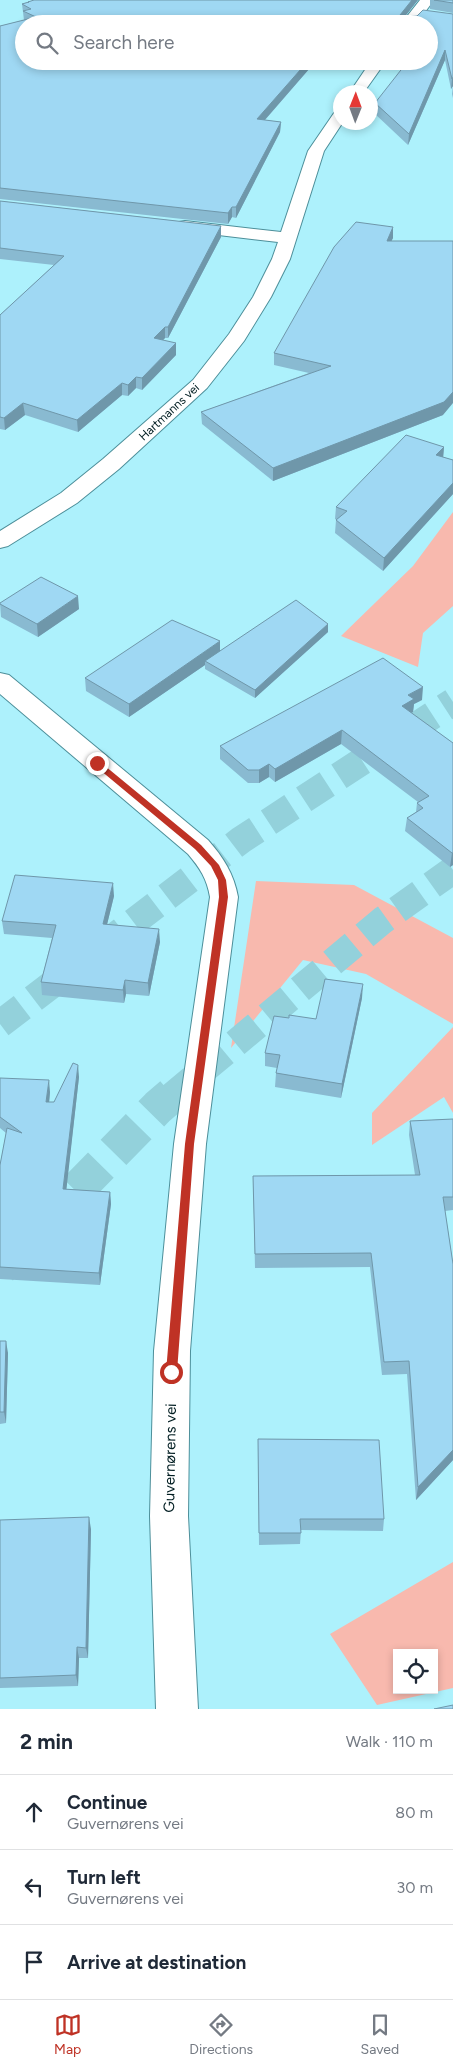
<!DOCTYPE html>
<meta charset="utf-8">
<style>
body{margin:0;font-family:Figtree,sans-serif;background:#f2f2f3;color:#1f2937}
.controls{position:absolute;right:15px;bottom:15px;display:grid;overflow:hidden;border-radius:0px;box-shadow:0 2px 8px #0003}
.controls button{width:45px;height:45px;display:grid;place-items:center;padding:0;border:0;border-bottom:1px solid #e0e1e3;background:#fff;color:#1f2937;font:25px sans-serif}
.compass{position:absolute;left:333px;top:85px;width:45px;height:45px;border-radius:50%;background:#fff;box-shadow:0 2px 8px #0003;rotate:1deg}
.stop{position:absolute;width:15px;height:15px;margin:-11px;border:4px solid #bf3225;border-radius:50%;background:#fff}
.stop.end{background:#bf3225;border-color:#fff;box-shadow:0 1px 5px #0008}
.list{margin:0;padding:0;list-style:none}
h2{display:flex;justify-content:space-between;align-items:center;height:65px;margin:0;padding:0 20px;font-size:21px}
h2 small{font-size:16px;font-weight:400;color:#747a83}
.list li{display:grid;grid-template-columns:32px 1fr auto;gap:15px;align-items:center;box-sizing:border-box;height:75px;padding:0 20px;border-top:1px solid #e0e1e3}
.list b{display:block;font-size:19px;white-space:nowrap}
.list p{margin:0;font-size:16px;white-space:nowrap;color:#747a83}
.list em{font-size:16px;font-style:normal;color:#747a83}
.icon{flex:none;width:28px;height:28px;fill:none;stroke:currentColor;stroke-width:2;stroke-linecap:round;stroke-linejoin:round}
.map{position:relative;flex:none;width:453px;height:1709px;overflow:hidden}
.search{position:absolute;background:#fff;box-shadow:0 2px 8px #0003;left:15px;right:15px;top:15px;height:55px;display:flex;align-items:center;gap:12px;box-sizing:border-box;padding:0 18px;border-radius:28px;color:#747a83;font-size:19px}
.sheet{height:290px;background:#fff}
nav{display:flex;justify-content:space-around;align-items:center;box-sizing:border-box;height:70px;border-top:1px solid #e0e1e3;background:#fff;font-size:14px;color:#747a83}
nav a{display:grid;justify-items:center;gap:2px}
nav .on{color:#bf3225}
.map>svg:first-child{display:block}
.green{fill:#f8b9ae;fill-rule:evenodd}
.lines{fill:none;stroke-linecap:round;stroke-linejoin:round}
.trunk-tunnel-far1{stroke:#93d1db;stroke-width:28;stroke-dasharray:28 14;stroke-linecap:butt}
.trunk-tunnel{stroke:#93d1db;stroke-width:36;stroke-dasharray:36 18;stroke-linecap:butt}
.minor-casing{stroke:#4d8f9a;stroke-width:2}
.minor{fill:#fff;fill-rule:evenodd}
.wall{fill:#89bad1}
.shaded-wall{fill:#6f97aa}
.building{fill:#9fd8f3;stroke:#6f97aa}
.route{fill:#bf3225}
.labels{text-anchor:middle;stroke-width:4;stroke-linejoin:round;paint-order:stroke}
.far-street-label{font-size:12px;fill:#021e22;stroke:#fff}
.street-label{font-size:15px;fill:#021e22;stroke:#fff}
</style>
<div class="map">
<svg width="453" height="1709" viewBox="0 0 453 1709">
<rect width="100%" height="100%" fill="#adf1fc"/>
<!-- green -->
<path class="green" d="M453,512V606L423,633L418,667L341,636L413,566Z
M256,881L354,885L453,938V1024L366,974L303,960L231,1048Z
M453,1027V1113L444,1097L372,1145V1113Z
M453,1562V1688L377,1705L330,1634ZM397,1653H434V1690H397Z"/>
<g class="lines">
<!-- trunk-tunnel-far1 -->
<path class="trunk-tunnel-far1" d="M0,1024L241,840L453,702
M171,1097L383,920L453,870"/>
<!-- trunk-tunnel -->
<path class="trunk-tunnel" d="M0,1268L158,1107L172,1095"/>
<!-- minor casing -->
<g class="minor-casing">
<path id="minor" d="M420,0H434L416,24H401Z
M371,61H386L364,92H350Z
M340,111V122H343L324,151L290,259L271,297L244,341L207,388L119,469L77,503L8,546L0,548V531L61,493L103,459L193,380L229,334L253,297L272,259L278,242L185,231L179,230L176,226L179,222L185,221L281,232L308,151L334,113Z
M0,673L9,675L208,840C223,857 234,874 238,897L206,1144L190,1351L188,1516L198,1709H156L150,1516L154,1351L174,1144L210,897C207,879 200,868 188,854L0,694Z"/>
</g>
<!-- minor -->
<use href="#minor" class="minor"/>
</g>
<!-- wall -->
<path class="wall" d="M34,0H418L405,16L453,14V98L452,94L453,86L451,89L445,60L408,145L374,113L375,103L429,61V24H24L316,61L265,120L281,122L280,132L236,218L232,217L228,224L0,199V26L24,20L22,4Z
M430,0H453V13L430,9Z
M0,201L221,226V237L168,338H165L163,340L176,355L142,390L136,388L128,396L122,395L78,432L25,415L5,430L0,429V315L54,265L0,259Z
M393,227V238L391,241L443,415L273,481L202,424L201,412L309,373L274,365V353Z
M444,447L443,457L453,460V494L383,571L335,533L336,520H337L335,519L336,507Z
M0,603L79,609L38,637L1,617Z
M328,624V632L255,698L205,669V665L129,717L86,691L85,678L220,651Z
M422,700L414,704L413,712L411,713L453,743V865L450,867L405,831L407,818L416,812L417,803L418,802L341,744L275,782L269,777L259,783H248L220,759V746Z
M114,896L107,924L160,942L149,996L126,994L124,1003L42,995L41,982L52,938L4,934L2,921Z
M362,998L341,1098L275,1087L276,1073L277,1068L265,1066V1053L289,1018L316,1019Z
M79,1077L66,1189L110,1192L111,1204L100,1285L0,1279V1165L6,1133L0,1128V1078L50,1092L49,1102H54Z
M453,1119V1210L445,1211L453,1264V1460L416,1500L407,1374L382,1375L370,1267L255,1268L253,1176L415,1175L409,1135L410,1121Z
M0,1341L8,1353L6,1423L0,1424Z
M258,1439L384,1519L383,1531L301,1530L300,1544L259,1545Z
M0,1520L91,1529L88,1658H79L78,1686L0,1688Z"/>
<!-- shaded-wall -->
<path class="shaded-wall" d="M412,0H418L399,24L400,15Z
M445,50V60L408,145L409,134Z
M308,61H316L256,130L257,119Z
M453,77V86L451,89L452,79Z
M281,122L280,132L236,218V207Z
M232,207V217L228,224V213Z
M221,226V237L168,338V327Z
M393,227V238L386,252L387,241Z
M165,327V338L154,349V338Z
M176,343V355L142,390V378Z
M136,377V388L128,396V385Z
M122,383V395L78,432L77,420Z
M453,392V403L443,415L273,481V468Z
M23,403L25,415L5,430L4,418Z
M444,447L443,459L436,455Z
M453,483V494L383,571L384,558Z
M78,596L79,609L38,637L37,624Z
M328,624V632L255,698V690Z
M220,641V654L205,661V665L129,717V704Z
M423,687L422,700L414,704L413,712L400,719L402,706L408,695Z
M342,730L341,744L275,782V769Z
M269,764V777L259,783V770Z
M452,853H453V865L450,867Z
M113,883L114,896L104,937L103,924Z
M159,929L160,942L149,996L148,983Z
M125,980L126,994L124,1003L123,990Z
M363,984L362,998L341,1098L342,1084Z
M78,1065L79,1077L65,1202L63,1189Z
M49,1080L50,1092L48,1115L46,1102Z
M110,1192L111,1204L100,1285L99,1273Z
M6,1341L8,1353L6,1423L4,1412Z
M453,1450V1460L416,1500L418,1487Z
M89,1517L91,1529L88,1658L86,1648Z
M77,1647L79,1658L78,1686L76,1675Z"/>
<!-- building -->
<path class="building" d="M34,0H412L400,15L402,16H417L423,10L453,14V77L452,79L445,50L409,134L375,103L408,61H429V24H24V61H308L257,119L281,122L236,207H232L228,213L0,188V26L36,17L23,11L31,9L22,4L29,2H28Z
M434,0H453V3Z
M0,201L221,226L168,327H165L154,338L176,343L142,378L136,377L128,385L122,383L77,420L23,403L4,418L0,417V315L64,256L0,248Z
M356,222L393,227L387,241H453V392L444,402L273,468L201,412L331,366L274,353L334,247Z
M406,435L444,447L436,455L453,460V483L384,558L336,520L347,511L336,507Z
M41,577L78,596L37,624L0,604V603Z
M296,600L328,624L255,690L205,661Z
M172,620L220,641L129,704L85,678Z
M383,658L423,687L408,695L414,699L402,706L453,743V853H452L407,818L423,808L417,803L429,796L342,730L275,769L269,764L259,770H248L220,746Z
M15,875L113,883L103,924L159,929L148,983L125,980L123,990L41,982L56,925L2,921Z
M325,979L363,984L342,1084L276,1073L280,1055L265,1053L274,1016L289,1018V1015L316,1019Z
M73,1063L78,1065L63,1189L110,1192L99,1273L0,1267V1165L7,1128L22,1133L0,1117V1078L49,1080L46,1102H54Z
M453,1119V1197H443L453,1264V1450L418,1487L409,1361L384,1362L371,1253L255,1254L253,1176L420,1175L410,1121Z
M0,1341H6L4,1412H0Z
M258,1439L379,1440L384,1519H300L301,1533H259Z
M89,1517L86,1648L77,1647L76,1675L0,1678V1520Z
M453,1705V1709H434Z"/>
<!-- route -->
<path class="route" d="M94,761H99L201,845L219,865L226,880L228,897L194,1144L177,1372L171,1377L166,1372L185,1144L219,897L218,880L211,866L195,849L94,765Z"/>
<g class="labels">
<!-- far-street labels -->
<g class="far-street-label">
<text transform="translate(169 412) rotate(-43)" y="4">Hartmanns vei</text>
</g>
<!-- street labels -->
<g class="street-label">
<text transform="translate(170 1458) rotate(-89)" y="5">Guvernørens vei</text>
</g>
</g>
</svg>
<div class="controls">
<button><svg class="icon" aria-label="locate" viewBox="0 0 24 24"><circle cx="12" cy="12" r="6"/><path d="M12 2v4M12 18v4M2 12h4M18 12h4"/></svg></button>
</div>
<svg class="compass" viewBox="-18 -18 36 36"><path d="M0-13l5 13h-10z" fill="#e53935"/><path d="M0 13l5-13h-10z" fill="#747a83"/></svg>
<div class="stop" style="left:171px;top:1372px"></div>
<div class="stop end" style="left:97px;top:763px"></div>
<div class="search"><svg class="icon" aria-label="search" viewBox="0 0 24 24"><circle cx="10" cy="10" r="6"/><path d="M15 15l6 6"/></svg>Search here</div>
</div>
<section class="sheet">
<h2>2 min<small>Walk · 110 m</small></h2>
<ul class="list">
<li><svg class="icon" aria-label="ahead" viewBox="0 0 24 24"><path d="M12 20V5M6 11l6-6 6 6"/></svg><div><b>Continue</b><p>Guvernørens vei</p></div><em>80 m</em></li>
<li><svg class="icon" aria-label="left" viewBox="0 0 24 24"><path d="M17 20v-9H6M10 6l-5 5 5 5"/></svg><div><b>Turn left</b><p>Guvernørens vei</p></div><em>30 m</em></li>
<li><svg class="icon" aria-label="arrive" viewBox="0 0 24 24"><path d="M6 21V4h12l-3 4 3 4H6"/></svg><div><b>Arrive at destination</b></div></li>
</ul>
</section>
<nav>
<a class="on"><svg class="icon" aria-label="map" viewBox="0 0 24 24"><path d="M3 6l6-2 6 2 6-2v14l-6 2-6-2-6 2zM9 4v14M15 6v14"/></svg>Map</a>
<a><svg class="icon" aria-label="directions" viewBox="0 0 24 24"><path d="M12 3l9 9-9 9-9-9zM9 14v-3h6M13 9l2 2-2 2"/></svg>Directions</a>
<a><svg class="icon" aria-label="saved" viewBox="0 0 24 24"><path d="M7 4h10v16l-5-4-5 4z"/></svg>Saved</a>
</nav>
